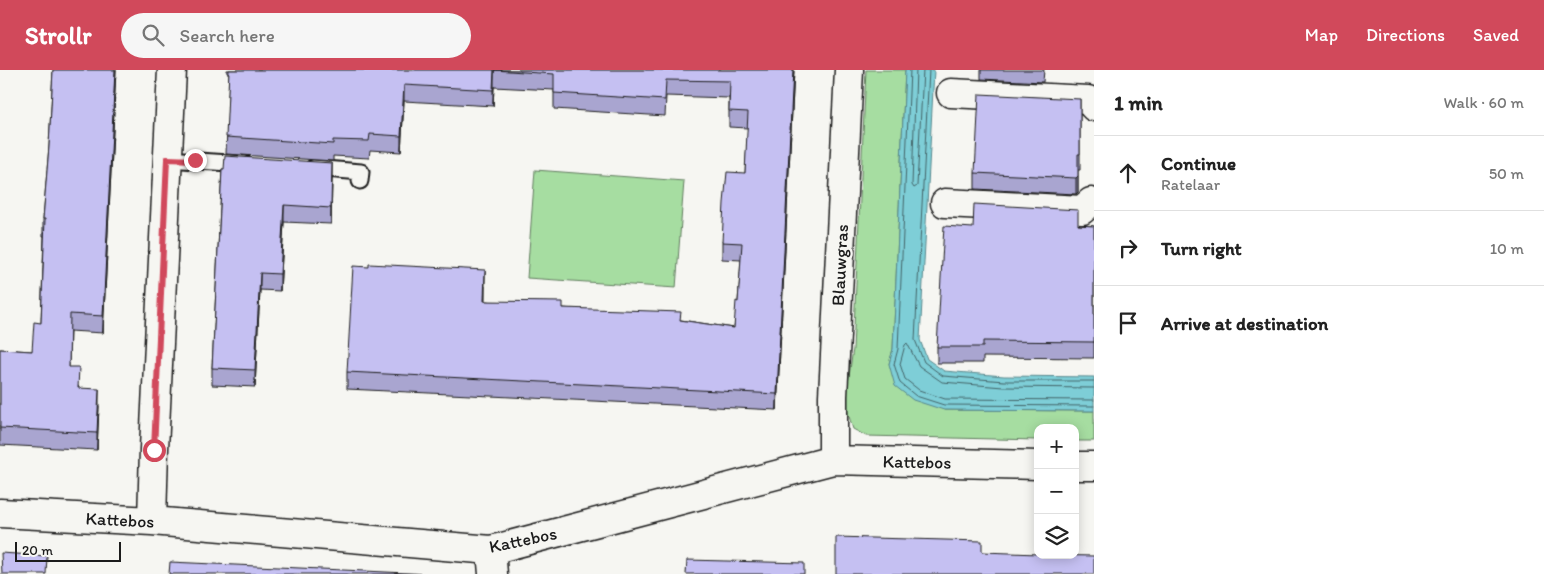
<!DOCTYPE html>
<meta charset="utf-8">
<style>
body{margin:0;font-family:Itim,sans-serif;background:#f6f6f6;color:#222}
.controls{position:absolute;right:15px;bottom:15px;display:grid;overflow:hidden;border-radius:10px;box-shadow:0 2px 12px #0003}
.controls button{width:45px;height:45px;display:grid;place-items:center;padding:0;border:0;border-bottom:1px solid #e0e0e0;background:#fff;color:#222;font:25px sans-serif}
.scale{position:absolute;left:15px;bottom:12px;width:106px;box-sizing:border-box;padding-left:5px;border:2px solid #1c1c1c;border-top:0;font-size:14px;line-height:18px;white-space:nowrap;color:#1c1c1c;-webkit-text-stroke:4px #f6f6f2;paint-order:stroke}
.stop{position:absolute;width:15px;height:15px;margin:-11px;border:4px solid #d1495b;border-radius:50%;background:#fff}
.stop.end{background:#d1495b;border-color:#fff;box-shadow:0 1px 5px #0008}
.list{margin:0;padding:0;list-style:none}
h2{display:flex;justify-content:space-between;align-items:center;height:65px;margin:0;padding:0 20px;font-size:21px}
h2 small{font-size:16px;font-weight:400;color:#767676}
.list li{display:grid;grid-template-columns:32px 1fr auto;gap:15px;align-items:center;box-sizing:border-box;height:75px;padding:0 20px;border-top:1px solid #e0e0e0}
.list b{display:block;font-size:19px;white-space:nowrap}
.list p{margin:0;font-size:16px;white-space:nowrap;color:#767676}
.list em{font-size:16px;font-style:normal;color:#767676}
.icon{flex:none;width:28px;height:28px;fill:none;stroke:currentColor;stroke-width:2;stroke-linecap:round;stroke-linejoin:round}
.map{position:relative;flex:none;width:1094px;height:504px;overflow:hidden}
header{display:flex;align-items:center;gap:30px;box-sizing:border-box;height:70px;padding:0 25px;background:#d1495b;color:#fff}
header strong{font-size:24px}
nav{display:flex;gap:28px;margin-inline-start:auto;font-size:18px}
.search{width:350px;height:45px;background:#f6f6f6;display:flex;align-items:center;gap:12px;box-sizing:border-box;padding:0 18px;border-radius:28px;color:#767676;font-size:19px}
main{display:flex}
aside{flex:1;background:#fff}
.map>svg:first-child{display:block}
.green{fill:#a6dda1;stroke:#617c5e}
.water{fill:#7eced7;stroke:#57878c}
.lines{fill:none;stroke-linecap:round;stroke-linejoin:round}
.shore{stroke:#436367;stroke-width:1}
.lane-casing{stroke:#1c1c1c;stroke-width:19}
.street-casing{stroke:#1c1c1c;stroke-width:31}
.lane{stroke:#f6f6f2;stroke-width:15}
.street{stroke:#f6f6f2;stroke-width:28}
.wall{fill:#a9a5d0;stroke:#1c1c1c}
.shaded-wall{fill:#8a86a9;stroke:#1c1c1c}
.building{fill:#c5c0f2;stroke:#1c1c1c}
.route{stroke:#d1495b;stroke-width:6}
.labels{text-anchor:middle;stroke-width:4.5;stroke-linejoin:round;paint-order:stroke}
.street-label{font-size:18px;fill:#1c1c1c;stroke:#f6f6f2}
</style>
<header>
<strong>Strollr</strong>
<div class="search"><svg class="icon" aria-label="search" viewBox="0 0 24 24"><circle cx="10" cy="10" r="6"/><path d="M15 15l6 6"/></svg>Search here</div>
<nav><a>Map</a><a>Directions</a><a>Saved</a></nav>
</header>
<main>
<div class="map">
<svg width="1094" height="504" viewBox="0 0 1094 504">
<rect width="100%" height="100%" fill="#f6f6f2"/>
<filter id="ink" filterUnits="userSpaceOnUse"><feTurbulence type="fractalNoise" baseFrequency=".02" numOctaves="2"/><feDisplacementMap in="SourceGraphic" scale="10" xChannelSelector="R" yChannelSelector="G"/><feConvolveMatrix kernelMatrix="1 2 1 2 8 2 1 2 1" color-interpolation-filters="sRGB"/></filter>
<g filter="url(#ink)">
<!-- green -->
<path class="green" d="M866,0H905L893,279L889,294L944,340L1094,341V371H1075V358H1038V370L866,366L853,359L845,334L853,279Z
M535,100L684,111L676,218L527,208Z"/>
<!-- water -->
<path class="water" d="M905,0H934L920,270L927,289L944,301L1004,306L1094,307V341L944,340L913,330L895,316L889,294L893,279Z"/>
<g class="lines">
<!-- shore -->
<path class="shore" d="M910,0L898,279L894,294L900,313L916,326L944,335L1094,336
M916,0L912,115L914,118L917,116L923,0
M929,0L915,270L924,292L943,306L1004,311H1094
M1094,318L1003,317L942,312L919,296L907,273L905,275L900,294L905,309L919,320L945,329L1094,330"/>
<!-- lane casing -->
<g class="lane-casing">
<path id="lane" d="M167,89L245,94
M313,98L361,102L360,111"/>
</g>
<!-- street casing -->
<g class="street-casing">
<path id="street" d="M951,23L1088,30L1094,37
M945,133L1082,140L1091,132
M833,390V326L849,0
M1075,396H1094
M0,443L152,451L491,480L833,390L1038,395
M152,451L154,379L172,0
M491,480L493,504"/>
</g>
<!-- lane -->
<use href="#lane" class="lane"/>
<!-- street -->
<use href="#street" class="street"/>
</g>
<!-- wall -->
<path class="wall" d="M53,0H116L103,263L70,261L69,297L79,318L99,336L97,380L0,375V279L32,281L41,253L44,166H43V149L49,76Z
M227,0H794L777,340L347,319V302L485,216V231L563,238L681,250L734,258L738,232L741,190L722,189V172L745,103L748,58L729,57V28L666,26L665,46L554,39V20L494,17L493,36L404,31L401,82L370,80L369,88L333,86V91L226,84L229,3H227Z
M981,0H1044L1043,12L981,9Z
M1080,29V100H1078V122L1076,124L975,119V103Z
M222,99L332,109L331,154L284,152L280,221L260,220L255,317L212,315V298Z
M1078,155L1094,156V288L983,287V293H937V277L973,158Z"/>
<!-- shaded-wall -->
<path class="shaded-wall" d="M115,0H116L103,263V246Z
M494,0V17L493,36V20Z
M793,0H794L777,340V324Z
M404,15V31L401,82V66Z
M332,93V109L331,154V138Z
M1078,106V122L1076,124V108Z
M284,135V152L280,221V204Z
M485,200V216L484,247V231Z
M260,203V220L255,317V300Z
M99,319V336L97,380V363Z"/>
<!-- building -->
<path class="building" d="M53,0H115L103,246L70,244L69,297H79L78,318L99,319L97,363L0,358V279L32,281L34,252L41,253L45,149H43L49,76Z
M229,0H793L777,324L347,302L353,196L369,197V194L485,200L484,231L563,232V238L681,242L680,250L734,258L736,231L738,232L742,173L722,172L724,133L727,102L745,103L748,42L729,41L730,11L666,10L665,30L554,23V4L494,0L493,20L404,15L401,66L370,64L369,71L333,70V74L226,67Z
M979,24L1080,29V84H1078V106L1076,108L975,103Z
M225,86L332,93L331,138L284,135L280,204L260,203L255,300L212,298L222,99H224Z
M974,134L1078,140V155L1094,156V272L983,271V277H937L944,156L973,158Z
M836,467L982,471V482L1038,484V485L1094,486V504H836Z
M1,483L47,486L46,504H2Z
M687,490L804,493V504H686Z
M170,492L429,504H169Z"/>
</g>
<g class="lines" filter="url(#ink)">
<!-- route -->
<path class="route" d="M154,380L167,89L195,90"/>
</g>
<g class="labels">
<!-- street labels -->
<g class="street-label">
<text transform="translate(840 195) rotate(-87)" y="6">Blauwgras</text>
<text transform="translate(917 392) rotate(1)" y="6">Kattebos</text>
<text transform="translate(120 450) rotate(3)" y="6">Kattebos</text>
<text transform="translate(523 470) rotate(-12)" y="6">Kattebos</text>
</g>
</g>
</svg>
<div class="controls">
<button>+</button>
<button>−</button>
<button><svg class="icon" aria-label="layers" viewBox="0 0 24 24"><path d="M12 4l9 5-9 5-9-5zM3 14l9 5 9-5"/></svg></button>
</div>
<div class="scale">20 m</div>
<div class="stop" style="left:154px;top:380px"></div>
<div class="stop end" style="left:195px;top:90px"></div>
</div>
<aside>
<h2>1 min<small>Walk · 60 m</small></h2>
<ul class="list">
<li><svg class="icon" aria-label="ahead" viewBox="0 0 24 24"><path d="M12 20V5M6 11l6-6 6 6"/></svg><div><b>Continue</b><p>Ratelaar</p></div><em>50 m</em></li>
<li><svg class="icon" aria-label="right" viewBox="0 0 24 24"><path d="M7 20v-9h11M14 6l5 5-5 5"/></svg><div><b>Turn right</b></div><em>10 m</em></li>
<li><svg class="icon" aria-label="arrive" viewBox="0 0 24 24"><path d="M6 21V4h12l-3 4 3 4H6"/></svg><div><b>Arrive at destination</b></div></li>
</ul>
</aside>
</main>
